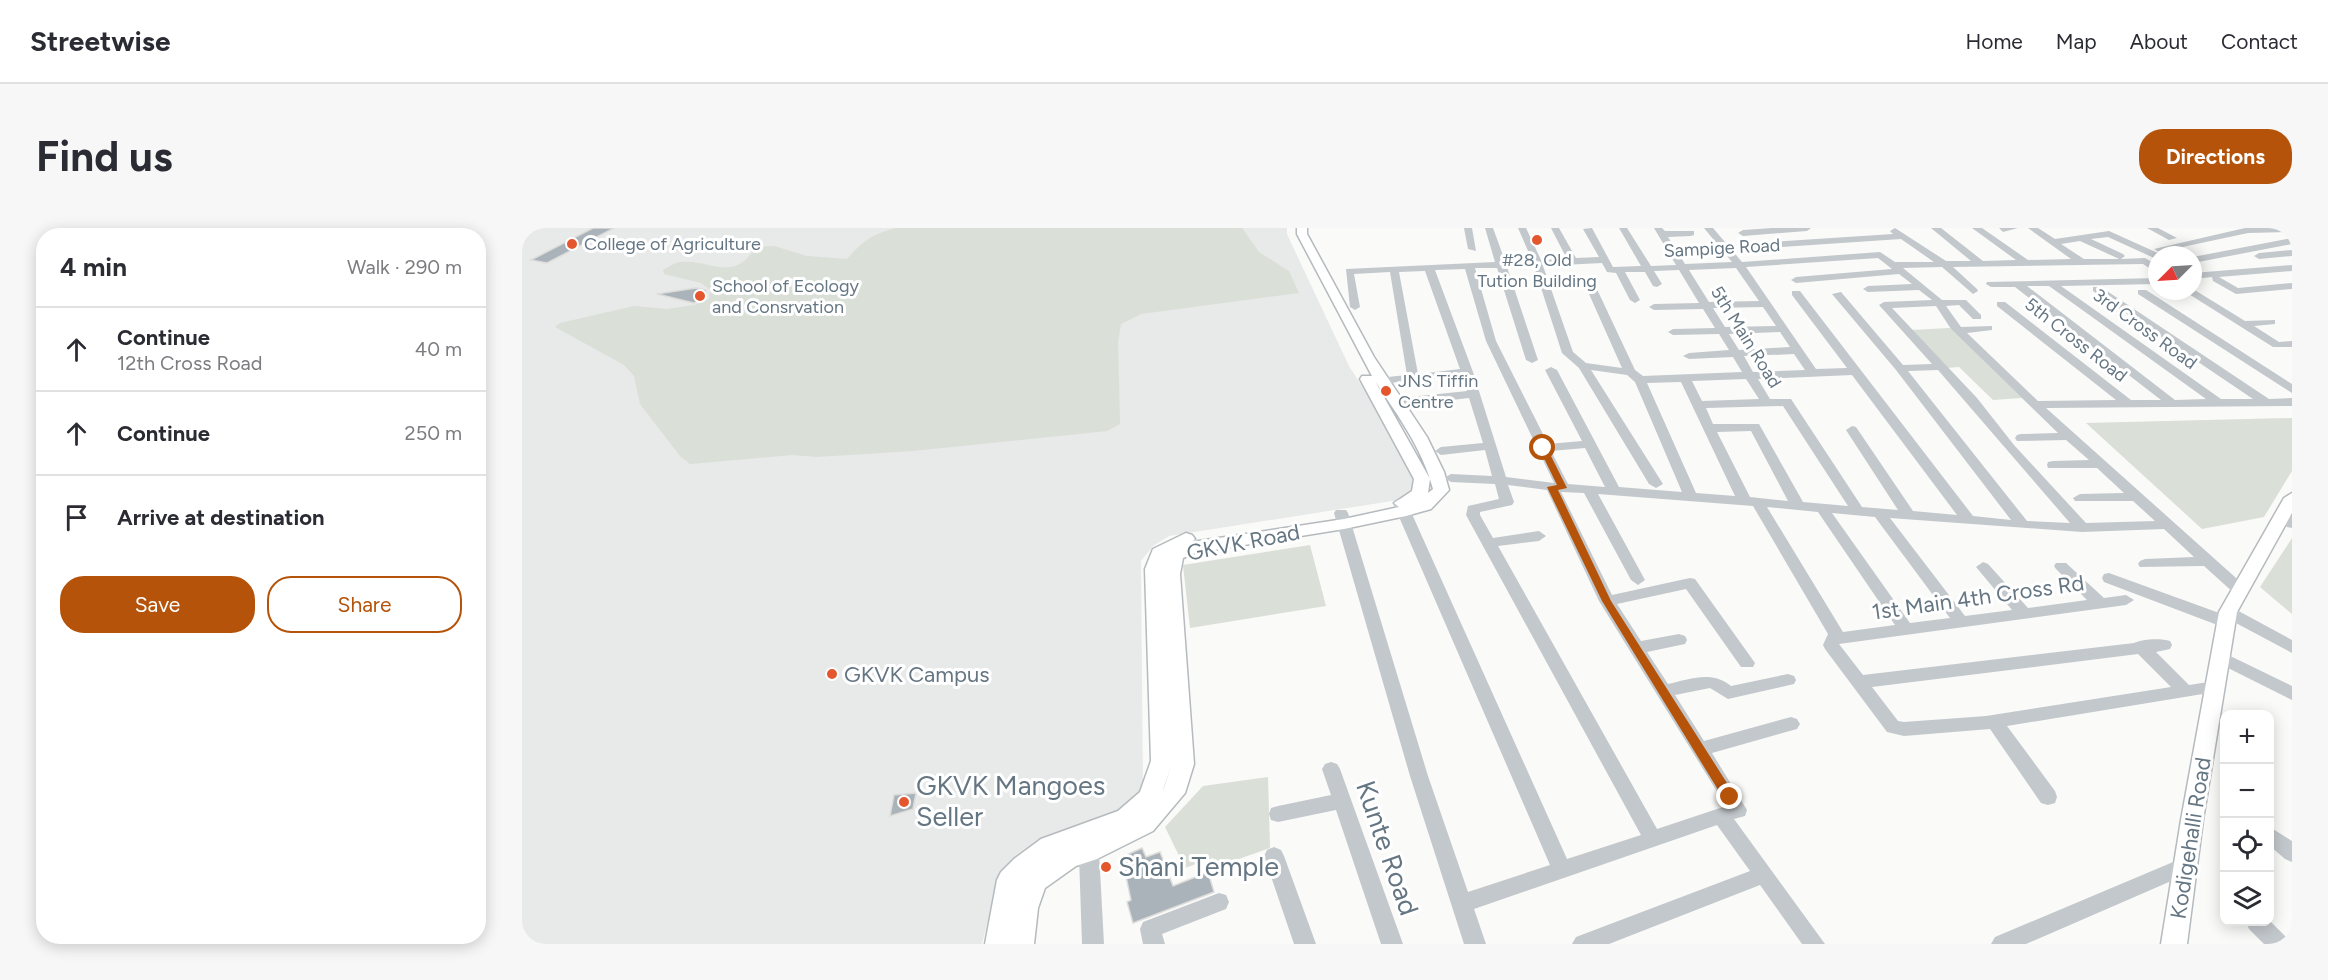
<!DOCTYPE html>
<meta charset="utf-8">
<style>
body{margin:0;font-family:Figtree,sans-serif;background:#f7f7f7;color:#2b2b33}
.controls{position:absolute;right:18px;bottom:18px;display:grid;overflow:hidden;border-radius:12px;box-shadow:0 3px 15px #0003}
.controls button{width:54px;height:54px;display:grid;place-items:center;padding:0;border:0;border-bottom:2px solid #e1e1e2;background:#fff;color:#2b2b33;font:30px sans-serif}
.compass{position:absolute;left:1626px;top:18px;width:54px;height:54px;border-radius:50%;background:#fff;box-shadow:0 3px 15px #0003;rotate:246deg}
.stop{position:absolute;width:18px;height:18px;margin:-14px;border:4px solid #b45309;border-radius:50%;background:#fff}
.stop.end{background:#b45309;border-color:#fff;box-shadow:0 2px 6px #0008}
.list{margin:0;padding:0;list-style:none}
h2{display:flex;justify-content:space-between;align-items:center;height:78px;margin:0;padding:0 24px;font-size:26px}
h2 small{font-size:20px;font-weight:400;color:#7c7c81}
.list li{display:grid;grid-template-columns:39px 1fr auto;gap:18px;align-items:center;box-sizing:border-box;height:84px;padding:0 24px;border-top:2px solid #e1e1e2}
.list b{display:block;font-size:22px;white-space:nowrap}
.list p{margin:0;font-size:20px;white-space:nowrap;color:#7c7c81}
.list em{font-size:20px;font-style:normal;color:#7c7c81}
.actions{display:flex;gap:12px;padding:18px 24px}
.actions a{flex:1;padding:14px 0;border:2px solid #b45309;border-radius:24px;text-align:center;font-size:21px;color:#b45309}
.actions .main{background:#b45309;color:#fff}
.icon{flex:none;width:33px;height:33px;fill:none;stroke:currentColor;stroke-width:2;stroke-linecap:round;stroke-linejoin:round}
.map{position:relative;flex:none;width:1770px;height:716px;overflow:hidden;border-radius:24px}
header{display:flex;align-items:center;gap:36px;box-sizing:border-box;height:84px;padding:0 30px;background:#fff;border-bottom:2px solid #e1e1e2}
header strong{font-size:28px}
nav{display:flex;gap:33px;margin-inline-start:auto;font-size:21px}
.intro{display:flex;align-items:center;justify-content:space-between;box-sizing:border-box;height:144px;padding:0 36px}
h1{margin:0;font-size:42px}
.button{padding:15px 27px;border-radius:24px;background:#b45309;color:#fff;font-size:21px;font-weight:700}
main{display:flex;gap:36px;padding:0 36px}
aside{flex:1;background:#fff;border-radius:24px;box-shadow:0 3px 15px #0003}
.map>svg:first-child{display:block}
.built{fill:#e8e9e9}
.green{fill:#dadfd7}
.building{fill:#aab3b9;stroke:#dcdcda;stroke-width:1.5}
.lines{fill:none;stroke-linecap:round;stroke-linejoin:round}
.major-casing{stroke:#b5babe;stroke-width:3}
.minor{fill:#c3c8cc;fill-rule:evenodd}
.major{fill:#fff;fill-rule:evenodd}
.route{fill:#b45309}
.poi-dot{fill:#e4572e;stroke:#fff;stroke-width:2}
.labels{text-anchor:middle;stroke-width:6;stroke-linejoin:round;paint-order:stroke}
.far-poi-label{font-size:18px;fill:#657683;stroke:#fff;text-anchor:start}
.far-street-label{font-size:18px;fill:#657683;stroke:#fff}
.street-label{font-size:22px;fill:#657683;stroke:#fff}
.poi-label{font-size:22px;fill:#657683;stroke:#fff;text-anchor:start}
.near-poi-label{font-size:27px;fill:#657683;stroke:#fff;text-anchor:start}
.near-street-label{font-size:27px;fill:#657683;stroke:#fff}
</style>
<header>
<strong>Streetwise</strong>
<nav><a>Home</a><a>Map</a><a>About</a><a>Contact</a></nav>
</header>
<div class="intro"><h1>Find us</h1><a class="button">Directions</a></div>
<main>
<aside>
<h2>4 min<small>Walk · 290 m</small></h2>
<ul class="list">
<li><svg class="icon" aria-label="ahead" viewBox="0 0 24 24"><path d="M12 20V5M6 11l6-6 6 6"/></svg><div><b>Continue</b><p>12th Cross Road</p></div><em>40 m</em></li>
<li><svg class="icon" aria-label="ahead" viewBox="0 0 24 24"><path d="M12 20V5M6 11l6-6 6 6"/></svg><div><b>Continue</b></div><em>250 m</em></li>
<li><svg class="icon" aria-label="arrive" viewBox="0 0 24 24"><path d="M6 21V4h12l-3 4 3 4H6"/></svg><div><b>Arrive at destination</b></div></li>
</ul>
<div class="actions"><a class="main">Save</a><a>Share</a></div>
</aside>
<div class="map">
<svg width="1770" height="716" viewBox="0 0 1770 716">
<rect width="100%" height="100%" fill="#fafaf8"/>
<!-- built -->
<path class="built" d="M0,0H765V6L827,138L895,245L893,261L883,271L647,308L631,318L619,333L621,560L583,592L503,622L478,646L460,716H0Z"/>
<!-- green -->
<path class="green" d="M374,0H720L737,24L767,43L777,65L619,86L599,96L596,114L598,196L585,203L391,223L295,229L270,227L168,236L158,228L118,176L112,148L102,137L33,99L38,95L112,78L145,81L172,77L187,71L188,62L179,55L142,46L141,42C146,39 152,35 158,34C190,31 210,56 234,19L252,18L285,28L325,31C339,14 352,5 374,0Z
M1428,100L1500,170L1471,172L1437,139L1424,140L1388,102Z
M1770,190V243L1742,289L1680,301L1564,195Z
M1770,310V386L1738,359Z
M788,317L804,378L668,400L661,337Z
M746,549L748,620L697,638L691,630L663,640L643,599L681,558Z"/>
<!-- building -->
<path class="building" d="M71,0H92L25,35L9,32Z
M174,60L184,62V69L172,75L135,66Z
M394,565L391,581L368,588L372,567Z
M620,620L624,629L638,624L651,658L686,644L692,664L611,695L605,674L609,672L600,629Z"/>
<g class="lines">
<!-- major casing -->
<g class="major-casing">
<path id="major" d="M775,0H785V6L852,129L905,209L922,244L927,262L909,281L884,288L822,301L673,325L661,330L658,346L672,536L663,565L631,603L575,631L554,638L523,660L516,680L512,716H463L475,652L479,644L492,631L519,611L596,583L618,564L629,533L623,341L631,321L664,305L670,307L673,311L670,314L822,291L877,279L872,275L890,263L892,251L838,151L840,148H850L775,6ZM853,153C876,188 900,220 911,261L906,265L908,251ZM650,535L642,560L641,562Z
M1770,265V285L1715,384L1681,592L1665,716H1639L1659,592L1697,384L1762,270Z"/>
</g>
<!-- minor -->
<path class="minor" d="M942,0H950L954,23L946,21Z
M963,0H971L983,33L1010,32L996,0H1004L1019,32L1045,31L1029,0H1037L1054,30L1077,29L1061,1L1070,0L1091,39L1119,38L1097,0H1105L1129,38L1154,37L1132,0H1140L1143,3H1172V7L1169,8L1146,9L1163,36L1210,34L1182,0H1191L1220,34L1358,24L1373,34H1412L1379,11L1232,21L1227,18L1232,15L1371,6L1368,3L1373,0L1424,33H1449L1409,0H1419L1461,33L1494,32L1450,0H1460L1506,32L1549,31L1506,0H1516L1533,11L1587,3L1638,26L1635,27V31L1632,30L1586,9L1569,11L1601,26L1603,28L1599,31L1623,30L1635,37V45L1621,36L1431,39L1455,61L1456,63L1451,66L1420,39L1381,40L1420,72H1444L1459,87V91H1451L1437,77L1424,78L1439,99L1470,98V102L1445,105L1516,173L1594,172L1475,78V74H1483L1609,172H1639L1493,59H1469L1464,56L1465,54L1635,50V56L1539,58L1699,171H1731L1571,63V59H1579L1747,171L1770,170V178L1524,180L1723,358L1726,362L1723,366H1713L1682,338L1618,339L1616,336L1618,333L1623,331L1672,329L1642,301L1560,304L1368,290L1443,388L1490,382L1454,339L1461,334L1466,336L1506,380L1565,372L1534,341L1532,338L1534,335H1544L1582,370L1604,367L1612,372L1604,377L1317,416L1341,447L1612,415C1620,411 1639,410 1648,413L1650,417L1648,421L1634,424L1667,457L1693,453L1699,455L1701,459L1699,463L1485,498L1533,563L1535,569L1533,575L1526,577L1519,575L1468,501L1382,508L1365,504L1303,421L1301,417L1306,406L1231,278L1076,266L1123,352L1116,357L1109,352L1062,265L1039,264L1090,367L1168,350L1173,351L1233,435L1231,439H1219L1164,361L1095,376L1119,413L1157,406L1163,408L1165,412L1163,416L1125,424L1146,456C1168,451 1190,442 1209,458L1266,446L1272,448L1274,452L1272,456L1206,471L1188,460L1153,467L1182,513L1269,489L1275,491L1278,496L1275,501L1190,525L1225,582L1223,588L1212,591L1303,716H1280L1238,657L1087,716H1050L1054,709L1228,643L1195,597L952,681L964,716H942L888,548L812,285L814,282H824L826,285L906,548L946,664L1028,637L871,275L873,272L878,271L885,275L1045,631L1119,607L944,287L946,278L977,271L973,256L929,254L922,250L929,246L970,248L963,222L919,227L913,223L919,219L961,215L947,170L888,177L882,173L888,169L945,163L940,148L847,157L841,154L847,151L885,147L868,44L832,46L838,79L833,82L828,79L824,41L973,34ZM1558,13L1595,30L1597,31H1562L1539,16ZM1356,30L1370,41L1274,49L1269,52L1274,55L1377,46L1390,56L1346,58L1341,61L1346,64L1397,62L1410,72L1362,74L1357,77L1410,136L1381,137L1319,64L1310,66L1374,142L1489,292L1451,288L1278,63H1270V67L1325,140L1294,141L1224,39ZM1080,35L1085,44L1094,45L1108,72L1113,75L1118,72L1103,44H1123L1131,58L1135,59L1140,56L1132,43L1157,42L1177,75L1132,76L1127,79L1132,82L1181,81L1193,100L1151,101L1146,104L1151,107L1197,106L1207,122L1167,125L1161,128L1167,131L1211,129L1220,144L1121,148L1113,142L1073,57L1068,54L1063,57L1100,140L1064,135L1051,124L1021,38ZM1012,38L1040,125L1057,140L1127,256L1134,260L1141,256L1069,142L1105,147L1113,154L1160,264L1097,259L1035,142L1029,139L1023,142L1060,213L1026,216L974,113L953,40H975L1004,132L1010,135L1016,132L985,39ZM1214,40L1237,73L1187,74L1167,42ZM943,41L964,113L1032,255L984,249L951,144L913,42ZM903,43L938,141L896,146L877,44ZM1505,58H1527L1684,171L1653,172ZM1414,78L1429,101L1536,205L1499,206L1495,207L1493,210L1495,213L1544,212L1567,232L1531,233L1526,234L1525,237L1526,240H1575L1602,265L1558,266L1551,270L1553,273H1611L1633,293L1564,295L1492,217L1455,170L1370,80ZM1241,79L1254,98L1203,99L1191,80ZM1258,104L1268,119L1217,122L1207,106ZM1272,126L1283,142L1231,144L1222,128ZM1416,142L1548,295L1505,293L1386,143ZM1330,147L1435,287L1391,283L1334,199L1330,198L1324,202L1376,282L1340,279L1269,171H1248L1236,151ZM1224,151L1237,171L1180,173L1170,153ZM1159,154L1213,268L1174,265L1125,155ZM1261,178L1326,278L1281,274L1237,196H1191L1184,180ZM1229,203L1266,273L1228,269L1195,204ZM1063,220L1083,259L1046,256L1029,223ZM986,257L1025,262L1077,373L1204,578L1135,601L976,318L1017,313L1024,308L1017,303L971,310L958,287V284L990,277L992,274ZM1245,279L1296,284L1373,397L1321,404ZM1310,285L1353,289L1428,390L1388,395ZM1616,426L1649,459L1464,488L1382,494L1376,493L1350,459Z
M1250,0H1289L1285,3L1221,8L1216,5L1221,2Z
M1477,0H1496L1481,4Z
M1625,0H1636L1655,10L1647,12Z
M1723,0H1770V4L1726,5L1637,24L1632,21Z
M1770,10V16L1671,35V29Z
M1770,22V28L1737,31L1732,28L1737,25Z
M1770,37V43L1697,49L1716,60L1770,55V61L1714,66L1691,53L1690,49L1671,51V45Z
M1671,61L1723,93L1753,92V96L1732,98L1757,114L1770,113V119H1751L1662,63H1671Z
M1616,62H1624L1770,156V165L1616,66Z
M1760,284L1770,289V300L1765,299L1753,288Z
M1587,345L1700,386L1701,380H1711L1770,412V425L1712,394L1710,398H1698L1582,354L1580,350L1582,346Z
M1698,423L1770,458V472L1692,433L1690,429L1692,425Z
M809,534L815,536L818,541L881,716H859L814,582L756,594L749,592L747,586L749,580L756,578L809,567L800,541L803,536Z
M1751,601L1770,613V634L1763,631L1748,618V602Z
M559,608L574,618L577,624L582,716H560L557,628L549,617L552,611Z
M752,619L759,622L762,628L794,716H772L742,628L745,622Z
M1663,629L1670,632L1673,638L1670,644L1504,716H1469L1473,709Z
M697,665L704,667L707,674L704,681L640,706L643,716H621L618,701L621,694Z
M1748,693L1764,709L1768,716H1742L1727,701L1724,694Z"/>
<!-- major -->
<use href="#major" class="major"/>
</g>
<!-- route -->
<path class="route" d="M1021,218L1025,220L1045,260L1036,262L1089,373L1212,566V573H1203L1080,373L1025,259L1035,257L1017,220Z"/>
<!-- markers -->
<g class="poi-dot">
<circle cx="1015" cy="12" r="6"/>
<circle cx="50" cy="16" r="6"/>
<circle cx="178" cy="68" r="6"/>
<circle cx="864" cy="163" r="6"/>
<circle cx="310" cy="446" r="6"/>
<circle cx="382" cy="574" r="6"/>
<circle cx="584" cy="639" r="6"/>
</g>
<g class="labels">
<!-- far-poi labels -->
<g class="far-poi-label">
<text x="62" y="22">College of Agriculture</text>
<text x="1015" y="38" text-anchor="middle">#28, Old<tspan x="1015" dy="21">Tution Building</tspan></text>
<text x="190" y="64">School of Ecology<tspan x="190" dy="21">and Consrvation</tspan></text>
<text x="876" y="159">JNS Tiffin<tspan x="876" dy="21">Centre</tspan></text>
</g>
<!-- far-street labels -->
<g class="far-street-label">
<text transform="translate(1200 20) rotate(-3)" y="6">Sampige Road</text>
<text transform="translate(1623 101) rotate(36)" y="6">3rd Cross Road</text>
<text transform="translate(1224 109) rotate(58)" y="6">5th Main Road</text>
<text transform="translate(1554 112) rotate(38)" y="6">5th Cross Road</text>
</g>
<!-- street labels -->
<g class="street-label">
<text transform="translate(721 314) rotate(-11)" y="8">GKVK Road</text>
<text transform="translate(1456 369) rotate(-8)" y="8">1st Main 4th Cross Rd</text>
<text transform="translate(1668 610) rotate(-81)" y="8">Kodigehalli Road</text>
</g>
<!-- poi labels -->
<g class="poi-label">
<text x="322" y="454">GKVK Campus</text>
</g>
<!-- near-poi labels -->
<g class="near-poi-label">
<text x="394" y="567">GKVK Mangoes<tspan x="394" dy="31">Seller</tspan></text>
<text x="596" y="648">Shani Temple</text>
</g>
<!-- near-street labels -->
<g class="near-street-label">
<text transform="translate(865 620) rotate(71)" y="9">Kunte Road</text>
</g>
</g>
</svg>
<div class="controls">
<button>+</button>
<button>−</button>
<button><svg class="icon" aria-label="locate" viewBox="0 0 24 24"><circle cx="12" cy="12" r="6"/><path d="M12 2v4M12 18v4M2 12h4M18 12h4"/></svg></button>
<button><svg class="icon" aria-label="layers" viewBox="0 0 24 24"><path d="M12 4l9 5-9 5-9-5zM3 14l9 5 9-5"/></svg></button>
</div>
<svg class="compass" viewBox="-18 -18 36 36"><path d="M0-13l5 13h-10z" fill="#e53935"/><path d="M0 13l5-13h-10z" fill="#7c7c81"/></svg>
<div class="stop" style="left:1021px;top:220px"></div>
<div class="stop end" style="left:1208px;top:569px"></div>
</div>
</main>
